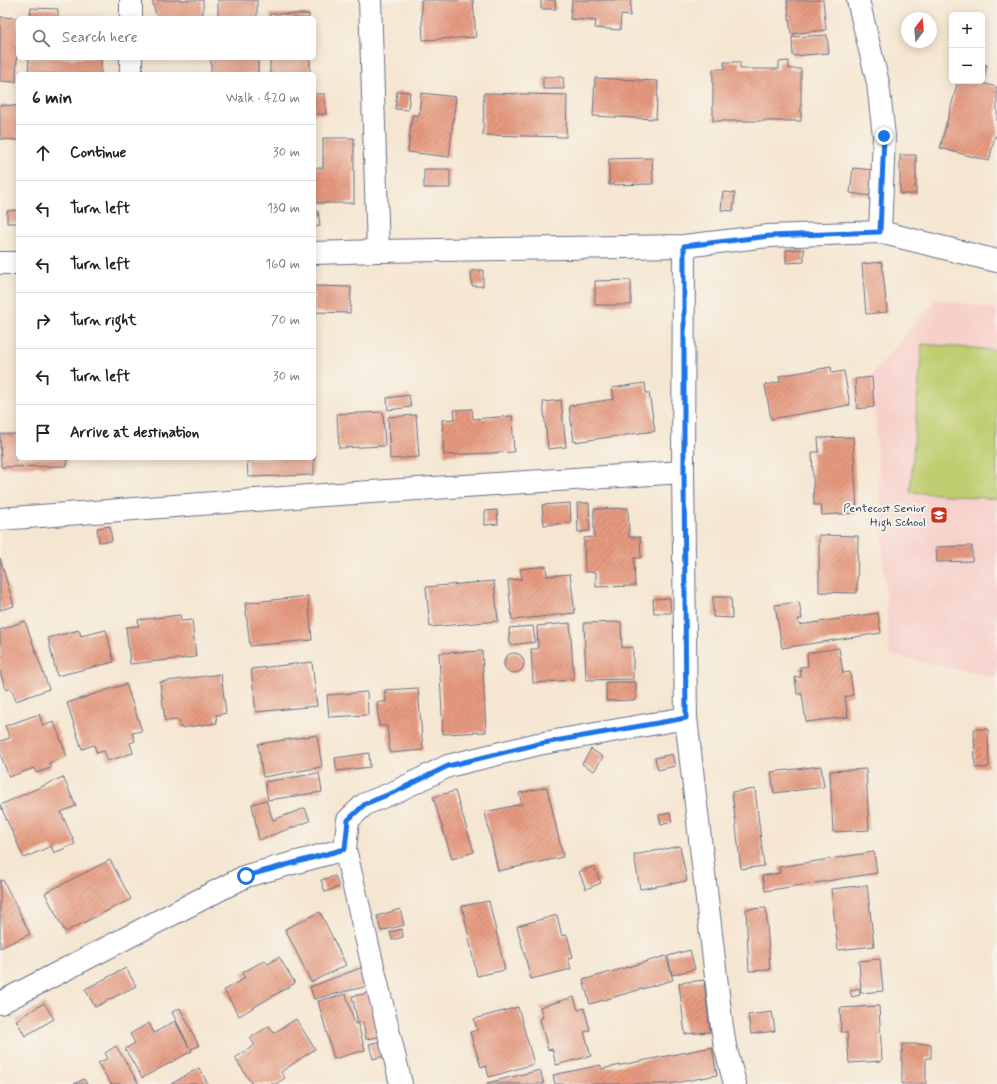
<!DOCTYPE html>
<meta charset="utf-8">
<style>
body{margin:0;font-family:Mynerve,sans-serif;background:#f2f2f2;color:#222}
.controls{position:absolute;right:12px;top:12px;display:grid;overflow:hidden;border-radius:6px;box-shadow:0 2px 10px #0003}
.controls button{width:36px;height:36px;display:grid;place-items:center;padding:0;border:0;border-bottom:1px solid #e0e0e0;background:#fff;color:#222;font:20px sans-serif}
.compass{position:absolute;left:901px;top:12px;width:36px;height:36px;border-radius:50%;background:#fff;box-shadow:0 2px 10px #0003;rotate:16deg}
.stop{position:absolute;width:12px;height:12px;margin:-9px;border:3px solid #1a73e8;border-radius:50%;background:#fff}
.stop.end{background:#1a73e8;border-color:#fff;box-shadow:0 1px 4px #0008}
.list{margin:0;padding:0;list-style:none}
h2{display:flex;justify-content:space-between;align-items:center;height:52px;margin:0;padding:0 16px;font-size:17px}
h2 small{font-size:13px;font-weight:400;color:#767676}
.list li{display:grid;grid-template-columns:26px 1fr auto;gap:12px;align-items:center;box-sizing:border-box;height:56px;padding:0 16px;border-top:1px solid #e0e0e0}
.list b{display:block;font-size:15px;white-space:nowrap}
.list em{font-size:13px;font-style:normal;color:#767676}
.icon{flex:none;width:22px;height:22px;fill:none;stroke:currentColor;stroke-width:2;stroke-linecap:round;stroke-linejoin:round}
.map{position:relative;flex:none;width:997px;height:1084px;overflow:hidden}
.search{position:absolute;background:#fff;box-shadow:0 2px 10px #0003;left:16px;top:16px;width:300px;height:44px;display:flex;align-items:center;gap:10px;box-sizing:border-box;padding:0 14px;border-radius:6px;color:#767676;font-size:15px}
.panel{position:absolute;background:#fff;box-shadow:0 2px 10px #0003;left:16px;top:72px;width:300px;height:388px;border-radius:6px}
.map>svg:first-child{display:block}
.built{fill:#f7d0cb}
.grass{fill:#bfcd70;stroke:#6d7e67}
.building{fill:url(#building-hatch)}
.lines{fill:none;stroke-linecap:round;stroke-linejoin:round}
.minor-casing{stroke:#676f87;stroke-width:24}
.minor{stroke:#fff;stroke-width:22}
.route{stroke:#1a73e8;stroke-width:5}
.labels{text-anchor:middle;stroke-width:4;stroke-linejoin:round;paint-order:stroke}
.poi-label{font-size:12px;fill:#1b2f5e;stroke:#f7f3e8;text-anchor:end}
</style>
<div class="map">
<svg width="997" height="1084" viewBox="0 0 997 1084">
<defs>
<pattern id="building-hatch" width="6" height="6" patternUnits="userSpaceOnUse"><rect width="6" height="6" fill="#e79a7f"/><path d="M-1 1l2-2M0 6l6-6M5 7l2-2" fill="none" stroke="#ba7e6b"/></pattern>
</defs>
<rect width="100%" height="100%" fill="#f7f3e8"/>
<filter id="ink" filterUnits="userSpaceOnUse"><feTurbulence type="fractalNoise" baseFrequency=".025" numOctaves="2"/><feDisplacementMap in="SourceGraphic" scale="8" xChannelSelector="R" yChannelSelector="G"/><feConvolveMatrix kernelMatrix="1 2 1 2 8 2 1 2 1" color-interpolation-filters="sRGB"/></filter>
<filter id="wash" filterUnits="userSpaceOnUse"><feTurbulence type="fractalNoise" baseFrequency=".012" numOctaves="4" result="noise"/><feDisplacementMap in="SourceGraphic" scale="16" xChannelSelector="R" yChannelSelector="G"/><feGaussianBlur stdDeviation="0.9" result="paint"/><feColorMatrix in="noise" values="0 0 0 0 0 0 0 0 0 0 0 0 0 0 0 0 0 1.4 0 .05"/><feComposite in="paint" operator="in"/></filter>
<g filter="url(#wash)">
<rect width="100%" height="100%" fill="#f5e6d2"/>
<!-- built -->
<path class="built" d="M936,299L997,309V678L889,655L873,374Z"/>
<!-- grass -->
<path class="grass" d="M922,344L997,350V499L910,492Z"/>
<g id="blocks">
<!-- building -->
<path class="building" d="M153,0H203V18H160L155,12L153,5Z
M218,0H257V18H218Z
M421,0H473L476,37L423,40Z
M541,0H555L556,9H541Z
M572,0H631L630,16L621,15L620,30L595,28L596,21L570,19Z
M787,0H823L826,30L791,34Z
M31,8L58,9V18H30Z
M270,14H309V18H270Z
M0,17L18,18L16,82L0,81Z
M827,35L829,53L793,56L792,37Z
M29,58H101V74H28Z
M211,58H258V74H211Z
M270,58H310V74H270Z
M789,61V69H801V121H713V69H725L724,62H740V69H779V62Z
M982,64L987,65L982,83L997,87V137L995,136L989,161L940,148L958,81H982Z
M543,77H563L564,89H543Z
M595,78L658,81L656,119L593,116Z
M397,91L410,92L408,110L395,109Z
M421,93L456,97L449,157L408,152L412,115L419,116Z
M484,93L567,95L566,137L483,135Z
M314,94H325L326,114H314Z
M0,105L18,106V140L0,139Z
M323,138H354V203H314V168H323Z
M900,155H916V194H900Z
M652,158L653,184L609,185V159Z
M853,168L874,170L871,196L850,193Z
M424,169H450V188H424Z
M723,192L735,193L733,211L721,210Z
M18,210V223H7V211Z
M318,211L320,226L314,227V212Z
M804,249V262L786,263V250Z
M882,262L887,312L866,314L862,264Z
M483,270V286H472L471,271Z
M631,280V305H595V281Z
M314,286L351,287L350,313L314,312Z
M831,367L832,373L844,371L850,405L771,419L765,385L780,382L779,376Z
M872,377L874,407L857,409L855,379Z
M645,383L646,393H649L655,431L574,442L569,406L614,399L612,388Z
M409,395L411,407L388,410L387,398Z
M561,400L566,447L548,449L543,402Z
M472,409L473,419L512,416L514,452L444,455L442,420L455,419L454,410Z
M383,412L385,446L339,448L337,414Z
M416,415L419,457L390,459L388,417Z
M0,434H18V458H67V466L1,467Z
M853,437L857,513L822,515L821,505H814L812,452H819L818,438Z
M247,458H314V475L248,477Z
M570,503L571,523L544,525L542,505Z
M577,503H589L590,531L578,532Z
M628,508L629,537H640L641,558H634L635,586L596,587V572H585L584,538L594,537V509Z
M497,510L498,524L485,525V511Z
M110,526L112,541L99,542L97,528Z
M819,535L858,536L857,593L819,592Z
M972,546V561L937,562L936,547Z
M0,558L14,606L0,610Z
M546,566L547,576L570,574L575,613L512,620L508,580L522,579L520,569Z
M494,581L498,621L430,627L426,587Z
M308,596L312,640L250,646L245,603Z
M713,597H731L732,618L713,617Z
M670,598L671,613H654L653,599Z
M799,602L802,619H798L799,625L878,613L881,633L782,648L775,605Z
M180,615L181,621L192,620L196,657L130,664L126,627L139,626L138,620Z
M25,621L49,689L16,701L11,688L6,690L0,672V630Z
M621,622L622,648L633,647V679L586,680L584,623Z
M570,623L574,680L533,683L531,649H538L537,626Z
M533,626L535,642L510,645L509,628Z
M79,630L81,636L106,630L114,662L57,676L48,638Z
M839,648L843,673L850,672L853,695L845,697L848,717L806,722L802,694H797L795,677H801L800,667L808,666L807,653Z
M482,651L486,732L443,734L439,653Z
M504 663a10 10 0 1 1 20 0a10 10 0 1 1-20 0Z
M312,662L317,706L256,712L251,669Z
M221,674L226,713L216,715L217,723L180,728L179,720L165,721L160,682Z
M606,682H636V700L606,701Z
M126,684L142,731L132,733L135,741L130,743L133,753L108,761L104,751L97,753L94,745L82,749L67,703Z
M418,688L423,750L390,753L387,726H379L377,702H386L385,690Z
M367,692L368,715L329,717L327,695Z
M39,714L43,726L54,722L67,756L49,763L51,768L36,773L34,768L9,777L0,753V741L10,738L5,726Z
M974,729H988L989,767L975,768Z
M317,735L322,767L263,777L258,744Z
M591,749L603,757L594,771L582,764Z
M369,753L370,767L337,771L335,758Z
M672,754L675,766L658,770L655,758Z
M821,766L824,787L774,793L771,772Z
M866,769L869,830L833,832L830,771Z
M319,773L322,792L268,800L265,782Z
M63,777L76,806L61,812L75,844L54,853L51,846L24,858L0,805Z
M547,787L563,857L498,871L485,812L522,804L519,793Z
M755,789L764,866L741,869L732,792Z
M455,791L474,852L452,859L433,797Z
M266,800L273,820L305,808L310,821L259,840L252,804Z
M670,813L672,822L661,825L659,815Z
M680,846L687,881L640,889L634,855Z
M874,852L877,873L765,891L762,876L780,873L779,867Z
M110,860L131,899L65,932L45,893Z
M594,866L601,883L586,889L579,872Z
M335,876L339,887L325,892L321,880Z
M3,880L30,934L0,948V881Z
M867,885L874,946L838,950L831,889Z
M489,901L505,970L477,976L462,906Z
M766,908L770,970L749,971L746,909Z
M400,909L404,925L381,931L377,916Z
M320,912L346,965L311,982L285,929Z
M557,915L562,936L567,935L573,957L568,959L571,969L531,979L517,926Z
M402,929L403,937L392,940L390,932Z
M690,950L695,969L672,975L668,956Z
M666,956L673,980L590,1004L583,980Z
M279,957L295,983L239,1016L224,990L245,978L242,973L265,960L268,964Z
M880,959L883,991L861,993L859,961Z
M363,967L368,986L314,999L310,987Z
M126,968L136,986L95,1007L85,989Z
M704,980L710,1032L685,1034L679,983Z
M859,988L860,995L852,997L850,991Z
M370,993L379,1037L366,1039L363,1022L358,1023L352,996Z
M346,994L355,1024H358L365,1050L334,1059L318,1001Z
M574,997L578,1010L584,1008L590,1030L584,1032L591,1056L556,1065L552,1049L548,1050L540,1019L543,1018L540,1007Z
M44,1003L54,1019L25,1036L16,1020Z
M879,1006L882,1061L849,1063L847,1032H841L840,1008Z
M518,1007L534,1064L489,1077L486,1066L481,1067L470,1032L477,1030L474,1019Z
M180,1008L199,1046L191,1049L192,1051L142,1078L125,1049L135,1043L130,1034L149,1023L154,1033L175,1021L189,1047L172,1012Z
M772,1012L775,1031L751,1034L748,1015Z
M296,1019L315,1049L281,1072L285,1078L276,1084H252L235,1058L255,1045L250,1038L269,1026L274,1033Z
M381,1041L385,1056L373,1059L369,1044Z
M902,1044H931V1058H926V1084H902Z
M116,1046L139,1084H111L98,1063L108,1058L105,1053Z
M712,1047L717,1075L670,1084H555L553,1075L601,1065V1069Z
M199,1068L208,1084H171Z
M540,1070L544,1084H487V1083Z
M84,1079L87,1084H74Z"/>
</g>
</g>
<g filter="url(#ink)">
<use href="#blocks" fill-opacity="0" stroke="#676f87" stroke-width="1"/>
<g class="lines">
<!-- minor casing -->
<g class="minor-casing">
<path id="minor" d="M370,0L378,251
M858,0L878,83L884,136L880,232
M131,18V0
M131,74V58
M684,246L683,472L686,718L721,1020L725,1046L735,1084
M314,253L378,251L684,246L769,236L880,232L997,261
M0,263H18
M0,519L309,496L683,472
M0,1003L246,876L345,849
M401,1084L345,849L348,820L365,804L397,791L448,766L538,744L686,718"/>
</g>
<!-- minor -->
<use href="#minor" class="minor"/>
</g>
</g>
<g class="lines" filter="url(#ink)">
<!-- route -->
<path class="route" d="M246,876L345,849L348,820L365,804L397,791L448,766L538,744L686,718L684,472V246L770,236L880,232L884,136"/>
</g>
<!-- icons -->
<defs>
<g id="school-square" transform="scale(0.9)"><rect x="-9" y="-9" width="18" height="18" rx="4" fill="#c8321e" stroke="#f7f3e8"/><path d="M0-5L7-2L0 1L-7-2ZM-4 1L0 2.5L4 1V4Q0 6-4 4Z" fill="#fff"/></g>
</defs>
<g fill-rule="evenodd">
<use href="#school-square" x="939" y="515"/>
</g>
<g class="labels">
<!-- poi labels -->
<g class="poi-label">
<text x="926" y="512">Pentecost Senior<tspan x="926" dy="14">High School</tspan></text>
</g>
</g>
</svg>
<div class="controls">
<button>+</button>
<button>−</button>
</div>
<svg class="compass" viewBox="-18 -18 36 36"><path d="M0-13l5 13h-10z" fill="#e53935"/><path d="M0 13l5-13h-10z" fill="#767676"/></svg>
<div class="stop" style="left:246px;top:876px"></div>
<div class="stop end" style="left:884px;top:136px"></div>
<div class="search"><svg class="icon" aria-label="search" viewBox="0 0 24 24"><circle cx="10" cy="10" r="6"/><path d="M15 15l6 6"/></svg>Search here</div>
<section class="panel">
<h2>6 min<small>Walk · 420 m</small></h2>
<ul class="list">
<li><svg class="icon" aria-label="ahead" viewBox="0 0 24 24"><path d="M12 20V5M6 11l6-6 6 6"/></svg><div><b>Continue</b></div><em>30 m</em></li>
<li><svg class="icon" aria-label="left" viewBox="0 0 24 24"><path d="M17 20v-9H6M10 6l-5 5 5 5"/></svg><div><b>Turn left</b></div><em>130 m</em></li>
<li><svg class="icon" aria-label="left" viewBox="0 0 24 24"><path d="M17 20v-9H6M10 6l-5 5 5 5"/></svg><div><b>Turn left</b></div><em>160 m</em></li>
<li><svg class="icon" aria-label="right" viewBox="0 0 24 24"><path d="M7 20v-9h11M14 6l5 5-5 5"/></svg><div><b>Turn right</b></div><em>70 m</em></li>
<li><svg class="icon" aria-label="left" viewBox="0 0 24 24"><path d="M17 20v-9H6M10 6l-5 5 5 5"/></svg><div><b>Turn left</b></div><em>30 m</em></li>
<li><svg class="icon" aria-label="arrive" viewBox="0 0 24 24"><path d="M6 21V4h12l-3 4 3 4H6"/></svg><div><b>Arrive at destination</b></div></li>
</ul>
</section>
</div>
